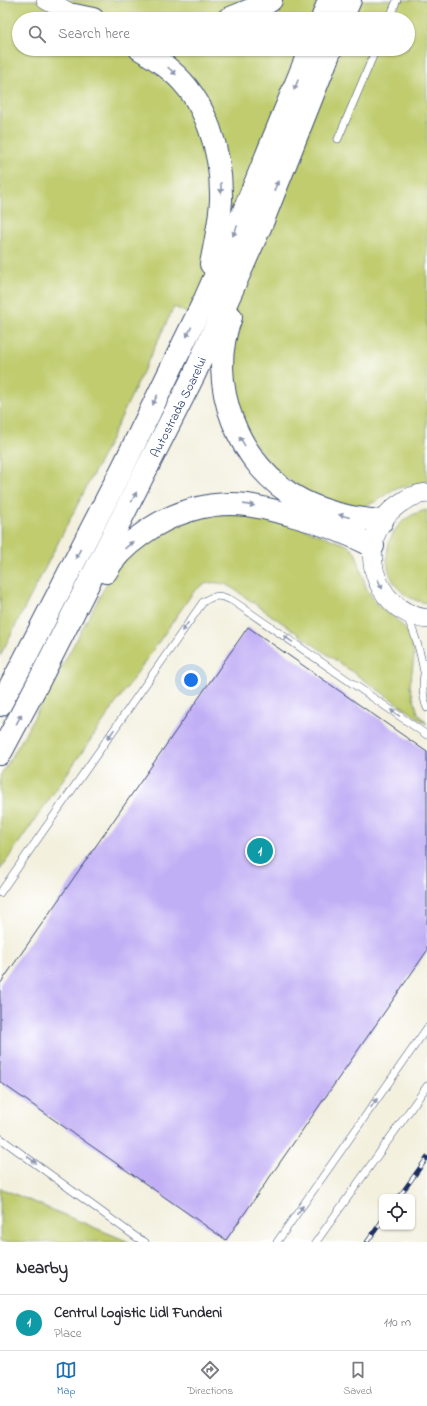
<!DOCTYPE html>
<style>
body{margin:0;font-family:"Indie Flower",sans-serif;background:#f2f2f3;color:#2b2b33}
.controls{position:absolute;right:12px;bottom:12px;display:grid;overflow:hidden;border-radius:6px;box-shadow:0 1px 3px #0004}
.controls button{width:36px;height:36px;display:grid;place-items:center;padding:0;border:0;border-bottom:1px solid #e1e1e2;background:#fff;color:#2b2b33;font:20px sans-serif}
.you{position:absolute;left:191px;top:680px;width:14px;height:14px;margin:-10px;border:3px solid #fff;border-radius:50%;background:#1a73e8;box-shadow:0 0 0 6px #1a73e833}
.badge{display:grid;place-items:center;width:26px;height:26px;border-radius:50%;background:#1f6fb2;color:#fff;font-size:13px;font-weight:700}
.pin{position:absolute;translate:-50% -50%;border:2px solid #fff;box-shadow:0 1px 4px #0006}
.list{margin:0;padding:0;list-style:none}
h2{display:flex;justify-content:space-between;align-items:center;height:52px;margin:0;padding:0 16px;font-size:17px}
h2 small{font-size:13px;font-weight:400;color:#7c7c81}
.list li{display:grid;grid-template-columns:26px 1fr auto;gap:12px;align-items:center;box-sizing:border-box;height:56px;padding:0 16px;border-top:1px solid #e1e1e2}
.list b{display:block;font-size:15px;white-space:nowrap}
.list p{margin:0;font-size:13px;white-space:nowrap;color:#7c7c81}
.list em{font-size:13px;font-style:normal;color:#7c7c81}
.icon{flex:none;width:22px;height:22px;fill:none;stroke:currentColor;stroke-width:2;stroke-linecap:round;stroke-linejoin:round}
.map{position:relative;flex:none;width:427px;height:1242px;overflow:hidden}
.search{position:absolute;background:#fff;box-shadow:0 1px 3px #0004;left:12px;right:12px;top:12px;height:44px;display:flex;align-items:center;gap:10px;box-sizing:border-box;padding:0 14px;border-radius:22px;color:#7c7c81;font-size:15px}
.sheet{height:108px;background:#fff}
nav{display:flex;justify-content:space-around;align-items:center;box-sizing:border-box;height:56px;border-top:1px solid #e1e1e2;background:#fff;font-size:11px;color:#7c7c81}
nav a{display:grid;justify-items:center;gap:2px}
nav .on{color:#1f6fb2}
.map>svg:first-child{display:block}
.green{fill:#c0cc6e;stroke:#6e7e66;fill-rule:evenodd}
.building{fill:#c1aff5}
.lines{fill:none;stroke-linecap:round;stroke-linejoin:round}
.lane-casing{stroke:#3b4c71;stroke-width:8}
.secondary-casing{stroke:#3b4c71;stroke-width:20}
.highway-casing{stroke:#3b4c71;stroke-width:24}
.lane{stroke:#fff;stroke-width:7}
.secondary{stroke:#fff;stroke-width:19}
.highway{stroke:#fff;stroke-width:22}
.rail-casing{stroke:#1b2f5e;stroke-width:4.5}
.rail{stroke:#fff;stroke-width:3;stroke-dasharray:9;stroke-linecap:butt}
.oneway{fill:#8d97ae}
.labels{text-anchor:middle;stroke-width:4;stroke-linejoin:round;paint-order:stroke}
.street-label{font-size:13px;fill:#1b2f5e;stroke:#fff}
</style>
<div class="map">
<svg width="427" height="1242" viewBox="0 0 427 1242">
<rect width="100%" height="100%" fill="#fff"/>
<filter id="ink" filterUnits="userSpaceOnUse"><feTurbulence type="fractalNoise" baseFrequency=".025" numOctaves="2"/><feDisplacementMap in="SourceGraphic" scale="8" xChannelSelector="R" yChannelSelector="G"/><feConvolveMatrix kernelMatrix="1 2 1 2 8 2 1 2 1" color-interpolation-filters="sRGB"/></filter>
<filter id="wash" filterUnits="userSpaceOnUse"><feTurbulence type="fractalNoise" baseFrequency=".012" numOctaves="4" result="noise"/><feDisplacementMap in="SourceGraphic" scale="16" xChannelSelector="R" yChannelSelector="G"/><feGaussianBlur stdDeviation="0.9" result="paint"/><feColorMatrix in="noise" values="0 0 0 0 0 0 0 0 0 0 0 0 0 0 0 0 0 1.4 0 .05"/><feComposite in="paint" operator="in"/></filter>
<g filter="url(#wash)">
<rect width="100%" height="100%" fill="#f3f0de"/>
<!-- green -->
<path class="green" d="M0,0H427V482L394,489L375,502L353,509L321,501L275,471L250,438L240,414L230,374L231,333L174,307L106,449L0,656ZM19,19H408V49H19Z
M427,510V603C374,596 373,520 427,510Z
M206,513L274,517L349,546L356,554L366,587L374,601L384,611L394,617L406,629L413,643L414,657L410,686L418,713L427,724L228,585C212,581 204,581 192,594L0,870V776L19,745L119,561L149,536Z
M0,1188L129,1242H0Z"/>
<g id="blocks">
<!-- building -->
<path class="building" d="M248,627L427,752V951L226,1240L0,1082V984Z"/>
</g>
</g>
<g filter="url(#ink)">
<use href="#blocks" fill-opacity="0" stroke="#3b4c71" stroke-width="1"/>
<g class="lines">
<!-- lane casing -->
<g class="lane-casing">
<path id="lane" d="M389,19L397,0
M338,139L376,49
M406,615C416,634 420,652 424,672
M427,662C422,678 421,693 427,708
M0,893L203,602C215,594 221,595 233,601L427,735
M0,1138L136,1237L145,1242
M277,1242L427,1028
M316,1242L427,1086"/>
</g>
<!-- secondary casing -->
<g class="secondary-casing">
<path id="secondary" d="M46,0L74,15
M427,493C417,494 407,498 399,504C352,537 371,611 427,619"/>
</g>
<!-- highway casing -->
<g class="highway-casing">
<g id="highway">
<path d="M74,15L93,19"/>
<path d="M228,19L265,4L271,0"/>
<path d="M322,19L329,0"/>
<path d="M342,19L350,0"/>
<path d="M140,49C150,55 161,62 170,70C207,100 222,154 221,200C220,222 215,243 211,264"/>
<path d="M231,317C205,383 238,467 301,500C326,513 354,519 382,521"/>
<path d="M106,572C114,556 127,545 141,535C170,513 210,500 247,505C262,507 276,511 291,515C321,523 346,532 373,546"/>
<path d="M0,705L21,666L123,467L205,299L243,213L310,49"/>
<path id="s1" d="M0,754L39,681L194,375L262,223L331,49"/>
</g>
</g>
<!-- lane -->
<use href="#lane" class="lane"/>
<!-- secondary -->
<use href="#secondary" class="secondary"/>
<!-- highway -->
<use href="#highway" class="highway"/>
<!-- rail casing -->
<g class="rail-casing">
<path id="rail" d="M399,1197L427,1158
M367,1242L382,1221"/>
</g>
<!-- rail -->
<use href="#rail" class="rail"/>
</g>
<!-- one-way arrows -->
<defs><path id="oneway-solid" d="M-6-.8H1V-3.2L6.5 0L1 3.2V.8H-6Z"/></defs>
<g class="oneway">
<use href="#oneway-solid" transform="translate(172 71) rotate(42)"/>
<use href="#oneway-solid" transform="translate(296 85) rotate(112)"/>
<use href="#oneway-solid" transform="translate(276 186) rotate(-68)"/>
<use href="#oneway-solid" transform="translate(221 188) rotate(88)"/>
<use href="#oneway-solid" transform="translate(235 231) rotate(114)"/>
<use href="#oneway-solid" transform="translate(189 332) rotate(116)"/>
<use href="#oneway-solid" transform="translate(155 400) rotate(116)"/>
<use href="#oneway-solid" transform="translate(242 441) rotate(-121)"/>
<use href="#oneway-solid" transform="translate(134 497) rotate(-63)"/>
<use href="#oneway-solid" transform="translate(249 505) rotate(8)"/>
<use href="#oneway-solid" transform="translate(344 516) rotate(-165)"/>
<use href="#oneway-solid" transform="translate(129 545) rotate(-41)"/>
<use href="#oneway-solid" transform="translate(78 554) rotate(117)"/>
<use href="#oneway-solid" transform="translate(380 584) rotate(64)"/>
<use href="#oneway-solid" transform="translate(185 627) rotate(125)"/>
<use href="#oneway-solid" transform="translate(288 639) rotate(-145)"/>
<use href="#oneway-solid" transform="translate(395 713) rotate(-145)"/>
<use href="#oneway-solid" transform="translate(19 719) rotate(-62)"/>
<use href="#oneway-solid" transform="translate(111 734) rotate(125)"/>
<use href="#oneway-solid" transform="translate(374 1103) rotate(-55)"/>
<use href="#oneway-solid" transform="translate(32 1160) rotate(36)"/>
<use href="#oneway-solid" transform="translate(300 1210) rotate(-55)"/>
</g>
</g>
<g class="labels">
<!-- street labels -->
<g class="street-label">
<text dy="5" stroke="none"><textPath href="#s1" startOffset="390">Autostrada Soarelui</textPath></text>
</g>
</g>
</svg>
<div class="controls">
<button><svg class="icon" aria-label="locate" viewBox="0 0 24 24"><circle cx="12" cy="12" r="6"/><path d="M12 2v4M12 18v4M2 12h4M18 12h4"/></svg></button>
</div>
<div class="you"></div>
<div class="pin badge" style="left:260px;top:851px;background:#0f9aa8">1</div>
<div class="search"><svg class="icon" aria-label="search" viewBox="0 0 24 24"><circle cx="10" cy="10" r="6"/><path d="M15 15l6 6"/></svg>Search here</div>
</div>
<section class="sheet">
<h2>Nearby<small></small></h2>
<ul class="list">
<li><span class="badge" style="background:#0f9aa8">1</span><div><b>Centrul Logistic Lidl Fundeni</b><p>Place</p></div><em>110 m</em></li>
</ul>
</section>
<nav>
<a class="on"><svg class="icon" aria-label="map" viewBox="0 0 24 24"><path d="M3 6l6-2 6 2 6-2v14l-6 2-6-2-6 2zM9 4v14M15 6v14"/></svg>Map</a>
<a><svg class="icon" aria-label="directions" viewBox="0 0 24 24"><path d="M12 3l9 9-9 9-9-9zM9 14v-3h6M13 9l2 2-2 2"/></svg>Directions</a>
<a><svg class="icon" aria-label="saved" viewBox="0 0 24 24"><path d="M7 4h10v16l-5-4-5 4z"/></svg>Saved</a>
</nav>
